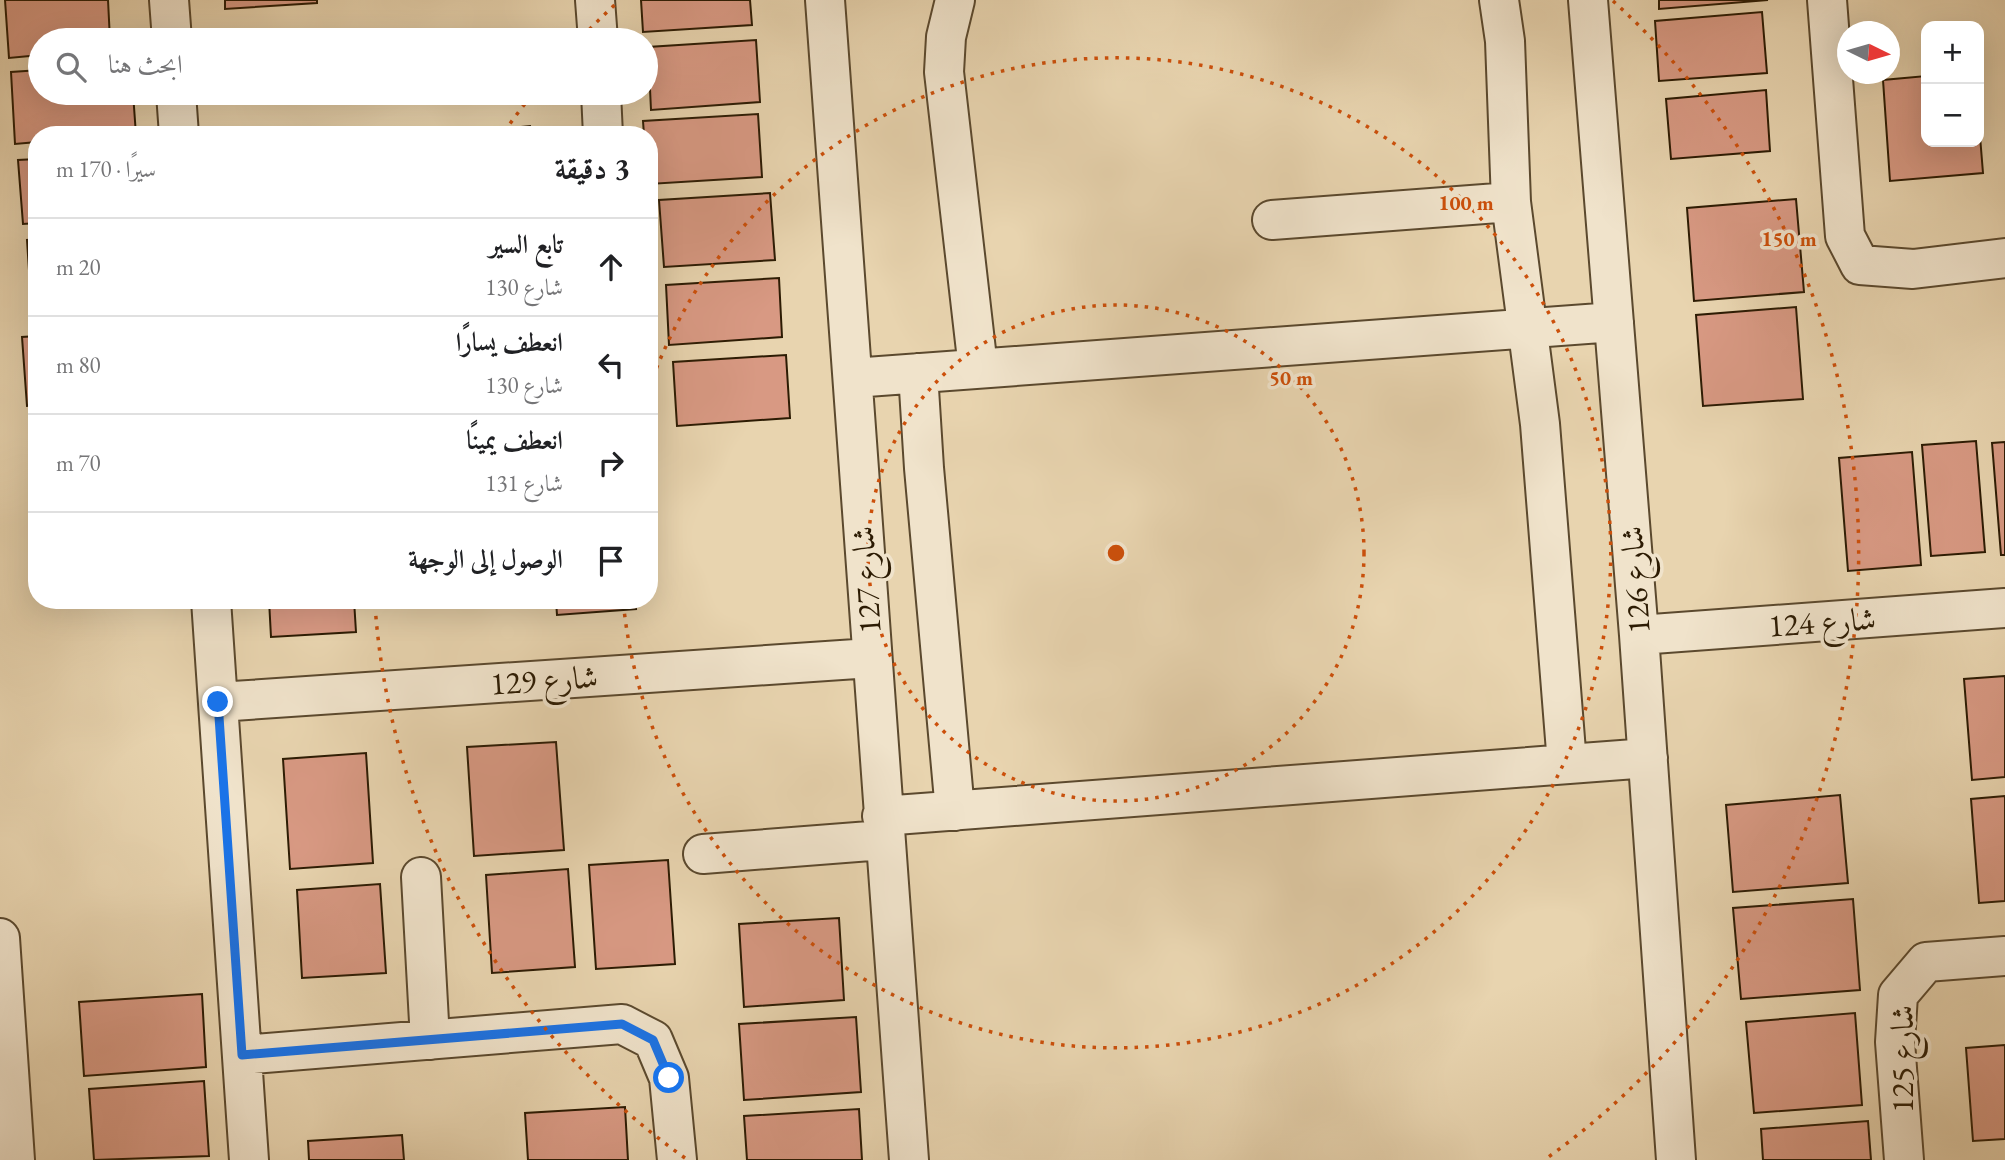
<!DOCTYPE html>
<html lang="ar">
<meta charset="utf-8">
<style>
body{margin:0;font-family:"EB Garamond",Amiri,serif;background:#f2f2f2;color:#202124;direction:rtl}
.controls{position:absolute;right:21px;top:21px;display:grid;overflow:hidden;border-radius:14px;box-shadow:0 7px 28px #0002}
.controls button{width:63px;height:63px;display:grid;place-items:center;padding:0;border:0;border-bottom:2px solid #e0e0e0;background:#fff;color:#202124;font:35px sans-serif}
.compass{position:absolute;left:1837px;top:21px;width:63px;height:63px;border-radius:50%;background:#fff;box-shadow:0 7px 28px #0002;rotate:95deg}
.stop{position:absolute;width:21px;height:21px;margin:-16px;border:5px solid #1a73e8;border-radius:50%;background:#fff}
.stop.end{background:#1a73e8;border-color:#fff;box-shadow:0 2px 7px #0008}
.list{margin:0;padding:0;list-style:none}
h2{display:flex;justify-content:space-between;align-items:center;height:91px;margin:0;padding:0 28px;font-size:30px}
h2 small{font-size:23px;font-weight:400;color:#757577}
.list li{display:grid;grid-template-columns:46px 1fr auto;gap:21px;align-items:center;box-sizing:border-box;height:98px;padding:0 28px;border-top:2px solid #e0e0e0}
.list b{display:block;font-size:26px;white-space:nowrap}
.list p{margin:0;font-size:23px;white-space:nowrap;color:#757577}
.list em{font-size:23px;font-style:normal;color:#757577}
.icon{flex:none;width:38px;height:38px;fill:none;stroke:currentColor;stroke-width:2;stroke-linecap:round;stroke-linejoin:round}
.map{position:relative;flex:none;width:2005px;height:1160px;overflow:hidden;direction:ltr}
.search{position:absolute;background:#fff;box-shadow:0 7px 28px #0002;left:28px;top:28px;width:630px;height:77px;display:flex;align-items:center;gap:18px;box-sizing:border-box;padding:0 24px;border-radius:38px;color:#757577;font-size:26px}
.panel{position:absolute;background:#fff;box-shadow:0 7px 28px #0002;left:28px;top:126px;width:630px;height:483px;border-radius:28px;direction:rtl}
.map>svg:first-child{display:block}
.building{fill:#d89983;stroke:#2c1b03;stroke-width:2}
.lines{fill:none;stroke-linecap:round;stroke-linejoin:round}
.minor-casing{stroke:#5b492e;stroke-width:42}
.minor{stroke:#f0e3cb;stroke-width:38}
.route{stroke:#1a73e8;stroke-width:9}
.ring{fill:none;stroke:#cc500b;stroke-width:3.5;stroke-dasharray:3.5 7}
.labels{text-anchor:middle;stroke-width:7;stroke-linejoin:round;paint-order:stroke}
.street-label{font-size:32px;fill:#2c1b03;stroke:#f0e3cb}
.centre{fill:#cc500b;stroke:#f0e3cb;stroke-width:3.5}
.ring-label{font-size:21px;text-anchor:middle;font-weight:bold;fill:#cc500b;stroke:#f0e3cb;stroke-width:7;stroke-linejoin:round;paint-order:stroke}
</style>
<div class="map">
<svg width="2005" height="1160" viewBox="0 0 2005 1160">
<rect width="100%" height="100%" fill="#e8d4af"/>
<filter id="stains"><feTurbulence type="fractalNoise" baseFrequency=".00286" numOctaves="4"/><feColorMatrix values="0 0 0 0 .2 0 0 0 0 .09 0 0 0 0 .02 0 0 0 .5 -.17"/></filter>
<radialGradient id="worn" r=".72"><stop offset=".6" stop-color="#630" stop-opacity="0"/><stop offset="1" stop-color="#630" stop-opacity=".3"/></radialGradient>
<!-- building -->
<path class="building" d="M5,0H108L110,40H40V55L9,58Z
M225,0H317V3L225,9Z
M641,0H750L752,25L643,32Z
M1659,0H1768L1659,9Z
M1762,12L1767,73L1659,81L1655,21Z
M756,40L760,102L651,110L648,47Z
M40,70V93H133L136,135H37V142L15,144L11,72Z
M1926,76V142H1979V124L1983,173L1890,181L1883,80Z
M1766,90L1770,151L1671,159L1666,99Z
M758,114L762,177L649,184V135H644L643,121Z
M530,126L531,135H438Z
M37,159V223L23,224L18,160Z
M770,193L775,260L664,267L659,200Z
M1796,199L1804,292L1694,301L1687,208Z
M37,239V316H32L27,240Z
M779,278L782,337L669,345L666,285Z
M1796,307L1803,399L1703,406L1696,315Z
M37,336V405L27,406L22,337Z
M786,355L790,418L677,426L673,362Z
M1976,441L1985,552L1931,556L1922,445Z
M2005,442V555H2001L1992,443Z
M1912,452L1921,565L1848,571L1839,458Z
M269,600H354L356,632L271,637Z
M447,600H524V601L447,606Z
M556,600H635L636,609L557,615Z
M2005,676V777L1972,780L1964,679Z
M556,742L564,850L474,856L467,747Z
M366,753L373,863L290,869L283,759Z
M1840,795L1848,883L1733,892L1726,805Z
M2005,796V901L1979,903L1971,799Z
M668,860L675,964L596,969L589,865Z
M568,869L575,967L492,973L486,875Z
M380,884L386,973L302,978L297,890Z
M1853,899L1860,990L1741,999L1733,908Z
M839,918L844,1000L744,1007L739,924Z
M202,994L206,1067L84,1076L79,1002Z
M1855,1013L1862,1105L1754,1113L1746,1022Z
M856,1017L861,1092L744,1100L739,1024Z
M2005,1045V1139L1973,1141L1966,1048Z
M204,1081L209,1156L94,1160L89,1089Z
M625,1107L628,1160H528L525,1113Z
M859,1109L862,1160H747L744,1116Z
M1868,1121L1871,1160H1763L1761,1129Z
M402,1135L404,1160H309L308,1141Z"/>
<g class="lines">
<!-- minor casing -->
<g class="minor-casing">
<path id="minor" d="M169,0L172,40
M595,0L598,40
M825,0L909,1160
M955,0L946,37L944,72L978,368
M1499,0L1505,41L1511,202L1540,424L1567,764
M1588,0L1639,635L1676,1160
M1827,0L1845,236L1860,265L1913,269L2005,258
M176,93L179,135
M601,93L603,135
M1272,220L1511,202
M918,373L924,468L955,811
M853,378L1614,322
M211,600L249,1160
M1639,635L2005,608
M218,702L871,658
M882,816L1648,758
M703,854L883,840
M421,877L430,1040
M0,938L15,1160
M242,1055L622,1024L653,1040L669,1078L677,1160
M1904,1160L1895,1042L1898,995L1926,962L2005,956"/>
</g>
<!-- minor -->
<use href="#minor" class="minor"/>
</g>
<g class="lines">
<!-- route -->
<path class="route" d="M218,702L242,1055L622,1024L653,1040L669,1078"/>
</g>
<!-- distance rings -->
<g class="ring">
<circle cx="1116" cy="553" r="248"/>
<path d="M649 388A495 495 0 1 1 623 600"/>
<path d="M685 1158A743 743 0 0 1 375 605M504 132A743 743 0 0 1 531 96M582 37A743 743 0 0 1 619 1M1613 1A743 743 0 0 1 1547 1158"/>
</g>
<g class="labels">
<!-- street labels -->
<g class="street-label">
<text transform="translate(866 580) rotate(-94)" y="11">شارع 127</text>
<text transform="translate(1635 580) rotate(-94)" y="11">شارع 126</text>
<text transform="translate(1822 622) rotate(-4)" y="11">شارع 124</text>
<text transform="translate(544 680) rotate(-4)" y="11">شارع 129</text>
<text transform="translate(1902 1059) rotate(-90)" y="11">شارع 125</text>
</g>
</g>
<circle cx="1116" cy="553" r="10" class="centre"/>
<g class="ring-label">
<text x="1466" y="210">100 m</text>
<text x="1789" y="246">150 m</text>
<text x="1291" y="385">50 m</text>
</g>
<rect width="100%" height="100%" filter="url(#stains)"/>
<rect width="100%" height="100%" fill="url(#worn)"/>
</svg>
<div class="controls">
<button>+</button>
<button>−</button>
</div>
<svg class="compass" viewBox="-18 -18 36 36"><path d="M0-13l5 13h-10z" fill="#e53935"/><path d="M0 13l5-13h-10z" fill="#757577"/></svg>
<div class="stop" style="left:669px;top:1078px"></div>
<div class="stop end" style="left:218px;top:702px"></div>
<div class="search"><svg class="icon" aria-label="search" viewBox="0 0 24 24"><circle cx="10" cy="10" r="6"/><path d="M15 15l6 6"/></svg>ابحث هنا</div>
<section class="panel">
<h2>3 دقيقة<small>سيرًا · 170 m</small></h2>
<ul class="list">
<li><svg class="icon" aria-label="ahead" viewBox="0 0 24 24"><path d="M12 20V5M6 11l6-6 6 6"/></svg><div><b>تابع السير</b><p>شارع 130</p></div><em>20 m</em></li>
<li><svg class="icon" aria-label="left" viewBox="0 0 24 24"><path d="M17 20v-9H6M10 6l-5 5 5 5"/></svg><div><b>انعطف يسارًا</b><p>شارع 130</p></div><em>80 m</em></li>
<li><svg class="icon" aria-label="right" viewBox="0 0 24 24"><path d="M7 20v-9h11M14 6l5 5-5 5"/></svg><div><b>انعطف يمينًا</b><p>شارع 131</p></div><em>70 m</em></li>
<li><svg class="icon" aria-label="arrive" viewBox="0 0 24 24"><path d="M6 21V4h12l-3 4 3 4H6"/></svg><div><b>الوصول إلى الوجهة</b></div></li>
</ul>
</section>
</div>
